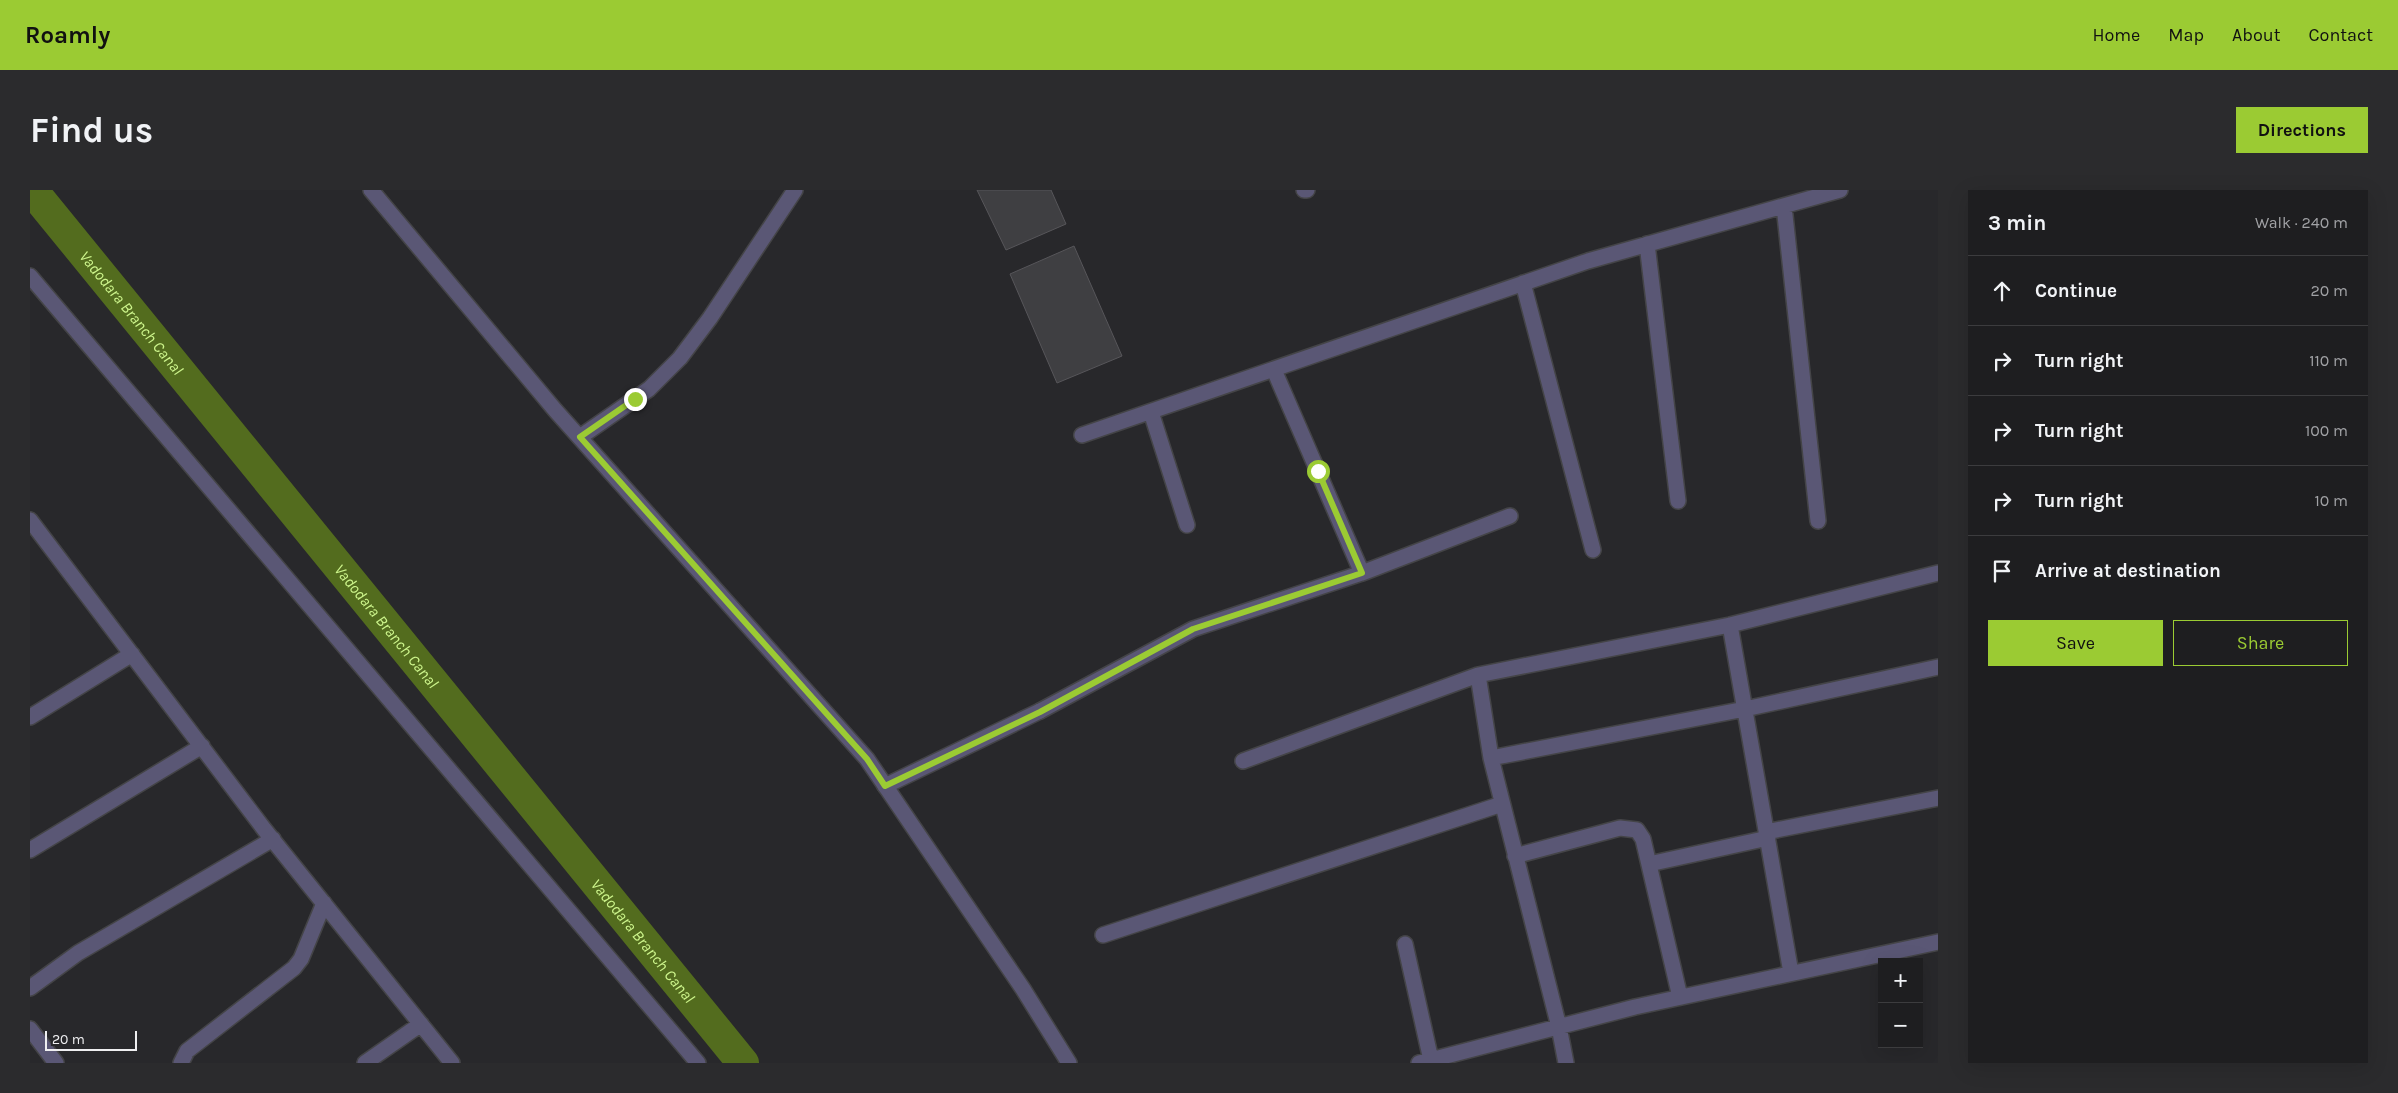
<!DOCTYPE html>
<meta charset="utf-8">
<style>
body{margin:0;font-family:Karla,sans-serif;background:#2b2b2d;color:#f1f3f6}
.controls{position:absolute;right:15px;bottom:15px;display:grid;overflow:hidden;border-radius:0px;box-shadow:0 5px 20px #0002}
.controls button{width:45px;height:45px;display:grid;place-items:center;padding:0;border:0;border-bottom:1px solid #3c3c3e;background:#1e1e20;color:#f1f3f6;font:25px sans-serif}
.scale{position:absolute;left:15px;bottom:12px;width:92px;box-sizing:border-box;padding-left:5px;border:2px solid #efeff1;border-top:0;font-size:14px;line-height:18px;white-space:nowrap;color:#efeff1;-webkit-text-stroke:4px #28282b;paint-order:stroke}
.stop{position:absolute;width:15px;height:15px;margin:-11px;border:4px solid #9bcb33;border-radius:50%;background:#fff}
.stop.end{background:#9bcb33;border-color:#fff;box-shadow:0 1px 5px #0008}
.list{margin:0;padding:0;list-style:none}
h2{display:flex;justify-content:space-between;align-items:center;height:65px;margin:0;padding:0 20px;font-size:21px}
h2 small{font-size:16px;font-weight:400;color:#a1a2a5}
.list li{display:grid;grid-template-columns:32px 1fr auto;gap:15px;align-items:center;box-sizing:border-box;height:70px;padding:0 20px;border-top:1px solid #3c3c3e}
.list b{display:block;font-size:19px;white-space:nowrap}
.list em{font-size:16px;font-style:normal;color:#a1a2a5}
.actions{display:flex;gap:10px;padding:15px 20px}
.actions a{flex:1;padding:11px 0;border:1px solid #9bcb33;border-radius:0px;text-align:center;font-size:18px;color:#9bcb33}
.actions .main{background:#9bcb33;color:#111}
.icon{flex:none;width:28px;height:28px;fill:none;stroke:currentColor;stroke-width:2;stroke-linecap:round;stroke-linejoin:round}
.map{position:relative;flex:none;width:1908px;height:873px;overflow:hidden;border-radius:0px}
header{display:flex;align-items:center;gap:30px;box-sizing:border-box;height:70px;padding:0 25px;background:#9bcb33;color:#111}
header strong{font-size:24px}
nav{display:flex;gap:28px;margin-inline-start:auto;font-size:18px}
.intro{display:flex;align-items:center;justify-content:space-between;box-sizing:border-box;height:120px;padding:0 30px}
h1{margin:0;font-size:35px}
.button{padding:12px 22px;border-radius:0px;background:#9bcb33;color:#111;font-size:18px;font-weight:700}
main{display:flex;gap:30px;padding:0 30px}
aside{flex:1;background:#1e1e20;border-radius:0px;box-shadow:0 5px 20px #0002}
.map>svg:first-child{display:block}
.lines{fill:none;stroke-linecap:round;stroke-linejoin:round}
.canal{stroke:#536c1e;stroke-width:32}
.building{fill:#3f3f42;stroke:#57565a}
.service-casing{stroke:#444447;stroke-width:18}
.minor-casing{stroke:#444447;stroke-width:18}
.service{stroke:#5a5775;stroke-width:15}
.minor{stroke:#5a5775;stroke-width:15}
.route{stroke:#9bcb33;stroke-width:6}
.labels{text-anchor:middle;stroke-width:4;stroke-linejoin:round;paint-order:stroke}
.water-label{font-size:16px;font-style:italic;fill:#cdf58c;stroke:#28282b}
</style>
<header>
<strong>Roamly</strong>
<nav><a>Home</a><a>Map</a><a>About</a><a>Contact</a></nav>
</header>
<div class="intro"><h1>Find us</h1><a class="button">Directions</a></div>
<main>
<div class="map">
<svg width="1908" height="873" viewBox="0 0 1908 873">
<rect width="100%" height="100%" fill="#28282b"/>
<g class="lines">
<!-- canal -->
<path class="canal" id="s1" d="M2,0L713,873"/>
</g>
<!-- building -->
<path class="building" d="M947,0H1021L1036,34L976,60Z
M1044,56L1092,166L1027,193L980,84Z"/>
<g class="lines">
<!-- service casing -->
<g class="service-casing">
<path id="service" d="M550,247L619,199L650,168L680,128L765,0
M855,596L1010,521"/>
</g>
<!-- minor casing -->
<g class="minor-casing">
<path id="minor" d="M341,0L525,220L837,569L993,799L1039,873
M1274,0H1277
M1754,16L1788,331
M1617,54L1648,311
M0,86L668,873
M1493,93L1563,360
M1244,180L1332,383L1480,326
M1121,222L1157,335
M1052,245L1558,71L1810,0
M0,330L234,639L422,873
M1700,435L1761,783
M1010,521L1163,439L1332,383
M0,527L102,464
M1461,568L1715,519L1908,477
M1213,571L1448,485
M1736,642L1908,608
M0,660L172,556
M1485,666L1590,638L1607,640L1613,649L1650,807
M1619,674L1738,648
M1073,745L1472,614
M1375,754L1401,870
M0,798L48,763L243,649
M0,839L26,873
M151,873L157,861L264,778L271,769L294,713
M335,873L391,834
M1389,873L1605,817L1908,752
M1536,873L1529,837L1461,568L1448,485L1700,435L1908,383"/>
</g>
<!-- service -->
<use href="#service" class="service"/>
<!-- minor -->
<use href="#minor" class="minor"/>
</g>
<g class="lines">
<!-- route -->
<path class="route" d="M605,209L550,247L837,569L855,596L1010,522L1163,439L1332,383L1288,281"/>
</g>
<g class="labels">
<!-- water labels -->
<g class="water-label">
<text dy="6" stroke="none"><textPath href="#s1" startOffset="158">Vadodara Branch Canal</textPath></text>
<text dy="6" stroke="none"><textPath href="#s1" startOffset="562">Vadodara Branch Canal</textPath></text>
<text dy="6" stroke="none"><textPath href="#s1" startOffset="968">Vadodara Branch Canal</textPath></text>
</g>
</g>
</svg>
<div class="controls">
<button>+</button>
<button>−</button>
</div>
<div class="scale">20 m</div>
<div class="stop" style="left:1288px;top:281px"></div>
<div class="stop end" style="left:605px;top:209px"></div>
</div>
<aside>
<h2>3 min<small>Walk · 240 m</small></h2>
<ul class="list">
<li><svg class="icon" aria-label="ahead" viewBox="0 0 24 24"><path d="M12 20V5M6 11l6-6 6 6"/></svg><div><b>Continue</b></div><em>20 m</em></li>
<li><svg class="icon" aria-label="right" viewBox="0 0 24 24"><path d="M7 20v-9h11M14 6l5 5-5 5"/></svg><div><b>Turn right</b></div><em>110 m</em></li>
<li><svg class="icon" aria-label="right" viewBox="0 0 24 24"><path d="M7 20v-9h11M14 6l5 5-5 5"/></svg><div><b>Turn right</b></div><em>100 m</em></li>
<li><svg class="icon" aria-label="right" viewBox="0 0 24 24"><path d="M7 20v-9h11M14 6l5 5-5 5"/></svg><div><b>Turn right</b></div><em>10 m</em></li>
<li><svg class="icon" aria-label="arrive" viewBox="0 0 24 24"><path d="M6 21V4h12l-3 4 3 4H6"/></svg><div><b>Arrive at destination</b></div></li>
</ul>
<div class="actions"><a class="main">Save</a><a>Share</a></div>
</aside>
</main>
